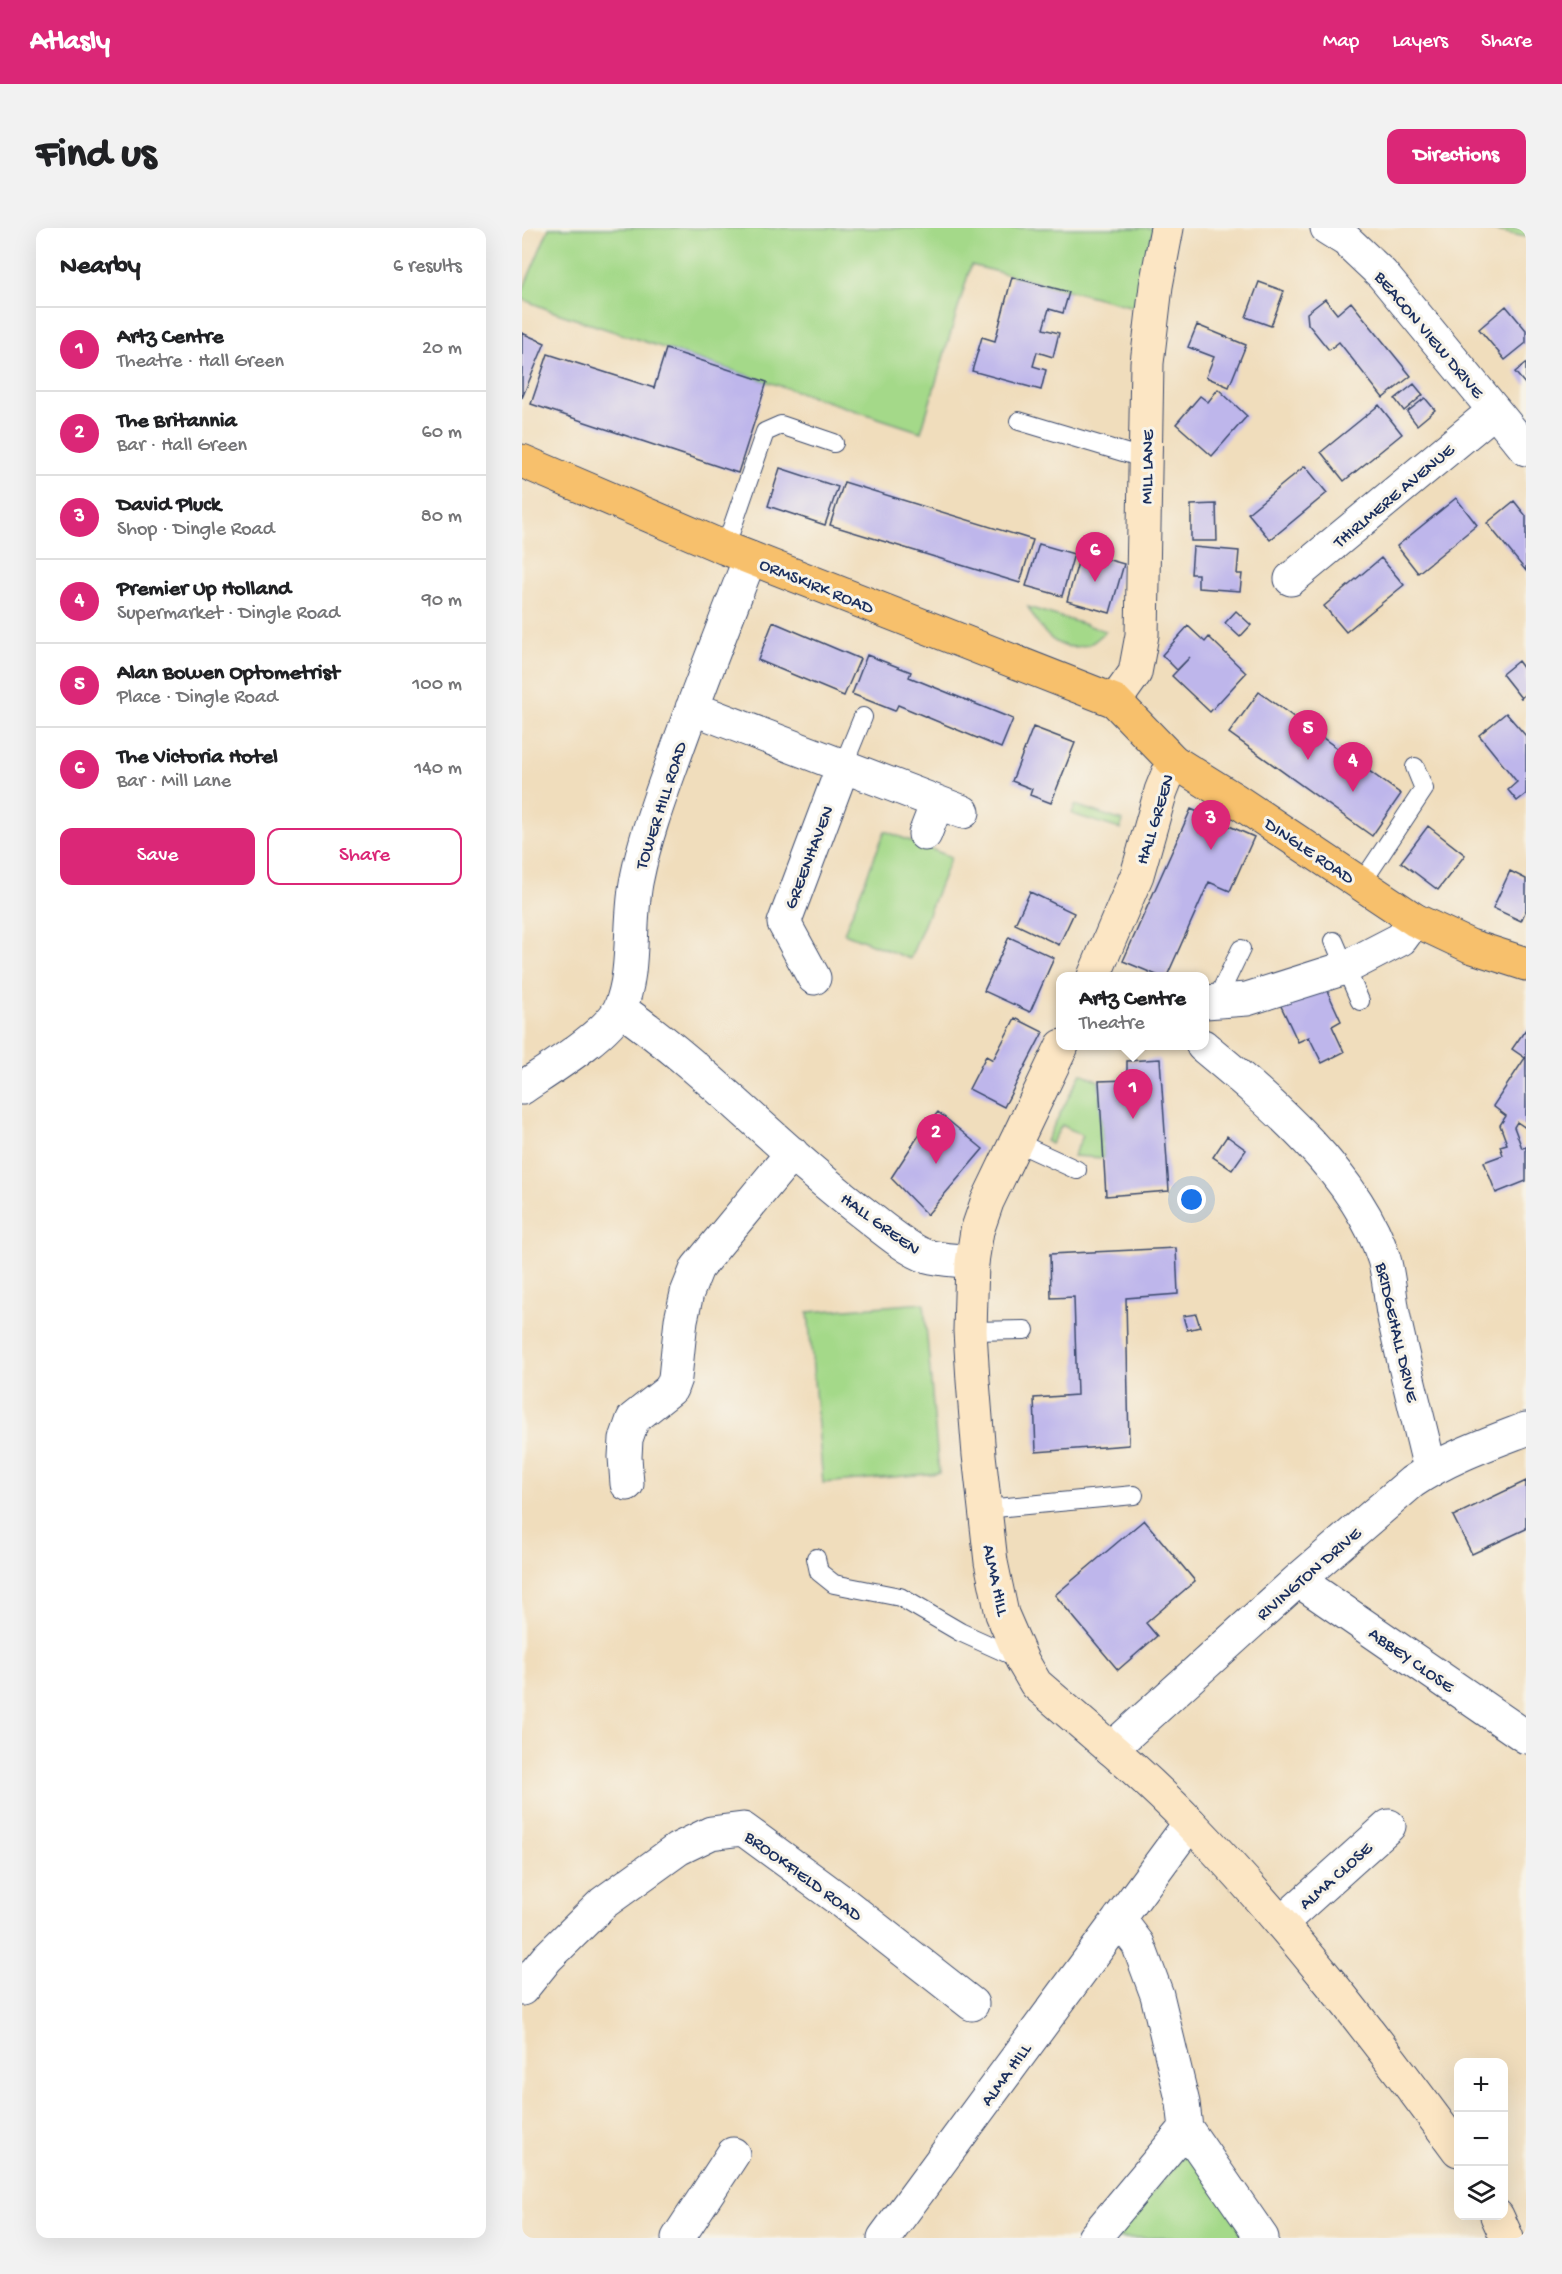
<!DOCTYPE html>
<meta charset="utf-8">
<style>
body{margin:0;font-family:"Gochi Hand",sans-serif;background:#f2f2f2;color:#202124}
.controls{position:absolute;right:18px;bottom:18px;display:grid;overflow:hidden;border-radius:12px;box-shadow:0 6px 24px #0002}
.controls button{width:54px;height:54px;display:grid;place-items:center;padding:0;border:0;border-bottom:2px solid #e0e0e0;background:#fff;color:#202124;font:30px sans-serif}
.you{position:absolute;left:670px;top:972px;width:21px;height:21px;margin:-15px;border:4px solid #fff;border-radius:50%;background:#1a73e8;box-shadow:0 0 0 9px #1a73e833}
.badge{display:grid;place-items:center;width:39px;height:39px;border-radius:50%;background:#db2777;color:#fff;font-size:20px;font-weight:700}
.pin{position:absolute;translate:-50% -50px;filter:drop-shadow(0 2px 3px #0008)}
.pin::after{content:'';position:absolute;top:32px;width:21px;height:18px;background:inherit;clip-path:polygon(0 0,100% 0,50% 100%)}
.popup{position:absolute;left:534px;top:744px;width:153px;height:78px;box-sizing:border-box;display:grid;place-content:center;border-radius:12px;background:#fff;filter:drop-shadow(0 2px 4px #0005);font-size:20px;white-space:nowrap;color:#757577}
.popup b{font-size:22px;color:#202124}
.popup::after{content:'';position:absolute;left:50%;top:100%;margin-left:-12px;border:12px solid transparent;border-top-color:#fff}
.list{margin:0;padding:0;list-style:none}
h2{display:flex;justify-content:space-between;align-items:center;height:78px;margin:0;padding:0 24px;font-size:26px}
h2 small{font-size:20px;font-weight:400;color:#757577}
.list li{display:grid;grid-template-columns:39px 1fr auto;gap:18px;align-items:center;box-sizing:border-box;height:84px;padding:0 24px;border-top:2px solid #e0e0e0}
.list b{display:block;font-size:22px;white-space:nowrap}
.list p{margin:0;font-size:20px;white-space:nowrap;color:#757577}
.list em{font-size:20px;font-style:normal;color:#757577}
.actions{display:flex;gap:12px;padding:18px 24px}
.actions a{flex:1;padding:14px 0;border:2px solid #db2777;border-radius:12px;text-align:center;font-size:21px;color:#db2777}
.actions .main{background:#db2777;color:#fff}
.icon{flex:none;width:33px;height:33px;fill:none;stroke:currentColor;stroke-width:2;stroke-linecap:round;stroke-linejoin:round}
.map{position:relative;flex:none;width:1004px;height:2010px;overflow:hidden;border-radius:12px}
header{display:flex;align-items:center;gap:36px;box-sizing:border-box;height:84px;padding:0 30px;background:#db2777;color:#fff}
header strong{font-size:28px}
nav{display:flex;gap:33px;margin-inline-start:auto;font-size:21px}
.intro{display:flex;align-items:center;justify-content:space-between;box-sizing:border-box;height:144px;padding:0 36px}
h1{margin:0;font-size:42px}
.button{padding:15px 27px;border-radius:12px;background:#db2777;color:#fff;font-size:21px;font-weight:700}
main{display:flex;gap:36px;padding:0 36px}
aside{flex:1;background:#fff;border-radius:12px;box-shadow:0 6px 24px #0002}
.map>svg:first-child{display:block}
.green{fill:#a4d989;stroke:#608474;stroke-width:1.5}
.building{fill:#beb6eb}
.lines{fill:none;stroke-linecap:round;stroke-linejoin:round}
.lane-casing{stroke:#3b496c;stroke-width:20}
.street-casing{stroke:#3b496c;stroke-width:35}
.secondary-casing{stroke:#3b496c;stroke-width:35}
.primary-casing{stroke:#3b496c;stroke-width:35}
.lane{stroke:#fff;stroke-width:18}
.street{stroke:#fff;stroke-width:33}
.secondary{stroke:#fce6c4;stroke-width:33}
.primary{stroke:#f7c06c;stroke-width:33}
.labels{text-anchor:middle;stroke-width:6;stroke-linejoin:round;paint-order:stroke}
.street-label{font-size:18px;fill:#1b2f5e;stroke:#f7f3e8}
</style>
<header>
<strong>Atlasly</strong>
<nav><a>Map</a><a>Layers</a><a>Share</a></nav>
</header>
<div class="intro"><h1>Find us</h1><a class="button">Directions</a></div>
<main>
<aside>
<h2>Nearby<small>6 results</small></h2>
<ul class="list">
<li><span class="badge">1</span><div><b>Artz Centre</b><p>Theatre · Hall Green</p></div><em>20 m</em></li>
<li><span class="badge">2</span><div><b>The Britannia</b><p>Bar · Hall Green</p></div><em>60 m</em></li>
<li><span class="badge">3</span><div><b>David Pluck</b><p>Shop · Dingle Road</p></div><em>80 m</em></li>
<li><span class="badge">4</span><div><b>Premier Up Holland</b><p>Supermarket · Dingle Road</p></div><em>90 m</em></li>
<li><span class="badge">5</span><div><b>Alan Bowen Optometrist</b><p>Place · Dingle Road</p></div><em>100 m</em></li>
<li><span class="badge">6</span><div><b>The Victoria Hotel</b><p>Bar · Mill Lane</p></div><em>140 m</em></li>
</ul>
<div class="actions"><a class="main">Save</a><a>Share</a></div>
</aside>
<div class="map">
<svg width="1004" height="2010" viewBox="0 0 1004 2010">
<rect width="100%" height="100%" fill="#f7f3e8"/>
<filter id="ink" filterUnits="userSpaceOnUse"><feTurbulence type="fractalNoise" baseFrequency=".0167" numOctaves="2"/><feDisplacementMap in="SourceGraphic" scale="12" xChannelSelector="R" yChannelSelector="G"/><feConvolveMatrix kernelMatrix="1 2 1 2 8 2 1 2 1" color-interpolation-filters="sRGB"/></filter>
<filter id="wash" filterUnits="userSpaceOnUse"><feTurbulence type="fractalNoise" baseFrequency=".008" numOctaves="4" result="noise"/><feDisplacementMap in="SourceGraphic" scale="24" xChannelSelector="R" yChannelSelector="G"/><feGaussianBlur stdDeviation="1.35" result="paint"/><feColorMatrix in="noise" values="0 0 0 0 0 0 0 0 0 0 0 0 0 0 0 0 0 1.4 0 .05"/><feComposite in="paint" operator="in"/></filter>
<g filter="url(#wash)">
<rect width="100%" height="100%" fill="#f0ddbc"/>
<!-- green -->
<path class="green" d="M27,0H632L612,79L449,37L399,204L35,85L0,71V64Z
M960,0H1004V9Z
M506,379L584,403C579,408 571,416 565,417C533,426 520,403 506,379Z
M553,577L601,593L598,601L550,586Z
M363,603L429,629L388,731L322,705Z
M559,845L577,853L582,930L551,928L561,908L540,897L529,916L524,913Z
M402,1075L417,1245L301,1255L286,1084Z
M665,1924L727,2010H591Z"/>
<g id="blocks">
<!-- building -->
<path class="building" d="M490,49L547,64L541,85L527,81L523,94L521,101L537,105L531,129L515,124L511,138L524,142L519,162L450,143L460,109L473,113Z
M737,54L762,63L749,98L724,89Z
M803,71L815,86L829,74L889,148L861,170L817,114L807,122L786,96L785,85Z
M984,78L1004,102V115L983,132L957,101Z
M675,97L724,117L707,159L684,149L692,129L666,119Z
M0,105L23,115L0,170Z
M144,121L245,154L216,245L9,176L26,126L132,160Z
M1004,135V157L993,144Z
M892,156L901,167L882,183L873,171Z
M696,161L725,188L690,228L654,196L678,168L686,174Z
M903,170L913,182L895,197L885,184Z
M857,177L880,206L822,253L799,224Z
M783,238L805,265L748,312L726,285Z
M258,240L316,259L303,297L246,278Z
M322,254L511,312L498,355L308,297Z
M934,270L955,297L896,345L875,318Z
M992,273L1004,288V343L965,295Z
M694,276L695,313H669V277Z
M517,316L552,326L540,368L504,358Z
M671,319L717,323L715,346H720L718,363L676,360V346H669Z
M559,324L602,336L588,385L545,373Z
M859,330L882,357L824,404L802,378Z
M714,383L729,397L718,409L703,395Z
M251,394L338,431L322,468L236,432Z
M666,398L683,414L687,409L724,445L688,484L650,448L668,429L655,442L640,427Z
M345,427L389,444L387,449L491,491L479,520L376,477L373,483L330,466Z
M996,433L1002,441L1004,440V465L999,470L980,446Z
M737,464L879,566L850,608L707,505Z
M984,485L1004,508V566L995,573L986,562L995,554L957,507Z
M511,499L553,515L529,575L508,567L510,561L490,553Z
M669,581L732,609L708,663L687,654L645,748H637L601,733Z
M906,598L943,627L916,662L879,634Z
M988,643L1004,651V682L999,693L971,680Z
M508,664L552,685L537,717L493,696Z
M487,709L532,730L508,784L462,763Z
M802,756L819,793L810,798L822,824L800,835L787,809L776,814L758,776Z
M493,790L521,804L482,879L447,861L464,828L471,832Z
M1004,801V900L995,894L992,899L1000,920L1004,919V953L974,965L962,934L981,927L978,918L985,916L978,897L984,888L971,878L1003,830L990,821Z
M638,831L647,963L584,968L577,853L605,852V833Z
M416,884L461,921L405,987L369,950L399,904Z
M705,908L724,922L710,942L691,929Z
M654,1020L656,1066L604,1070L607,1217L514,1224L512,1170L555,1167L552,1069L529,1070L528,1026Z
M674,1086L678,1099L665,1102L661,1088Z
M1004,1253V1301L950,1326L931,1288Z
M622,1292L673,1353L624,1395L635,1408L596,1442L533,1367Z"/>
</g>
</g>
<g filter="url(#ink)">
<use href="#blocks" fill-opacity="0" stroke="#3b496c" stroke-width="1.5"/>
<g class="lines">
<!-- lane casing -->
<g class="lane-casing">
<path id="lane" d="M497,193L624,231
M203,320L243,204L259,197L312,215
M321,538L341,489
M839,656L902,561L893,539
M812,713L838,773
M694,773L719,721
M494,914L555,942
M448,1103L503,1102
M463,1281L612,1267
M294,1330L297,1344L312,1356L378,1369L438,1404L498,1431"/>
</g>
<!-- street casing -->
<g class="street-casing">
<path id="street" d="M805,0L824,12L860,46L1004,221
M769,351L972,183
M170,480L441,584
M403,606L415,575
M292,750L262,695L321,538
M683,774L725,771L823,740L879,711L893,692
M98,781C186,842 259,923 345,988C359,999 389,1024 405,1028C419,1032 436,1032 450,1034
M681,818C747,873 835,946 862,1031C867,1048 868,1068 871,1085C882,1138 896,1189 908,1241
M0,860C25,843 86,806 98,780C114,744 106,690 115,650C123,610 137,572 151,533C175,465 202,397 228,330
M105,1256L103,1229L104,1211L111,1191L149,1161L153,1150L159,1092L165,1065L175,1040L270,925
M776,1352L1004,1509
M589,1521L776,1352L890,1254C925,1230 965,1216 1004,1201
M597,1691L616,1716L635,1767L661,1875L664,1900L740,2010
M759,1695L867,1598
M0,1761L25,1730L81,1675L156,1621L189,1605L221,1601L315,1670L450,1776
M156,2010L211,1926
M362,2010L668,1595
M572,2010L664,1900"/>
</g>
<!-- secondary casing -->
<g class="secondary-casing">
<path id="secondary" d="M593,473L613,445L620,407L625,135L634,58L645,0
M572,748L615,647L639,563L651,533
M540,818L465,974L455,1003L450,1034L448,1103L451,1153L457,1227L469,1334L480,1386L500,1432L514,1456C566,1501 621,1546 669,1596C767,1697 853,1809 936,1922
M975,1988L985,2010"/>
</g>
<!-- primary casing -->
<g class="primary-casing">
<path id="primary" d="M0,233L203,320L593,473L651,533L712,571L893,692L948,718L1004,736"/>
</g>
<!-- lane -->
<use href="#lane" class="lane"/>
<!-- street -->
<use href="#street" class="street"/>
<!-- secondary -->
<use href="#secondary" class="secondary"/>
<!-- primary -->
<use href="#primary" class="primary"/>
</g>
</g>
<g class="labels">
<!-- street labels -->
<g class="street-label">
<text transform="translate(908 106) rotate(50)" y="6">BEACON VIEW DRIVE</text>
<text transform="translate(624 239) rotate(-89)" y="6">MILL LANE</text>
<text transform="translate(871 267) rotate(-40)" y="6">THIRLMERE AVENUE</text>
<text transform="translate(295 357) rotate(22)" y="6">ORMSKIRK ROAD</text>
<text transform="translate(138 577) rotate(-72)" y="6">TOWER HILL ROAD</text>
<text transform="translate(632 591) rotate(-73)" y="6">HALL GREEN</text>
<text transform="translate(788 622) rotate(34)" y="6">DINGLE ROAD</text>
<text transform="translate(286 629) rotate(-69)" y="6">GREENHAVEN</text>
<text transform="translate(359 995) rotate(36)" y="6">HALL GREEN</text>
<text transform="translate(876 1104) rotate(77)" y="6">BRIDGEHALL DRIVE</text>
<text transform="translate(786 1345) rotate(-41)" y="6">RIVINGTON DRIVE</text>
<text transform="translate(475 1352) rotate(78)" y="6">ALMA HILL</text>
<text transform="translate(890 1431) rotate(35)" y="6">ABBEY CLOSE</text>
<text transform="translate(282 1647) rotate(36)" y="6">BROOKFIELD ROAD</text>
<text transform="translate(813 1647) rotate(-42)" y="6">ALMA CLOSE</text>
<text transform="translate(483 1846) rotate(-54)" y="6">ALMA HILL</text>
</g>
</g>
</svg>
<div class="controls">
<button>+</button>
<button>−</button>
<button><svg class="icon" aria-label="layers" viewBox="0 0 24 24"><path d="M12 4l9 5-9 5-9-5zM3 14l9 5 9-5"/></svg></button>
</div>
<div class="you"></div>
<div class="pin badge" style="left:611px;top:891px">1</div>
<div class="popup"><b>Artz Centre</b>Theatre</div>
<div class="pin badge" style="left:414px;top:936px">2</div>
<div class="pin badge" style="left:689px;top:622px">3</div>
<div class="pin badge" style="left:831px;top:564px">4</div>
<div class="pin badge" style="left:786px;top:532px">5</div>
<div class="pin badge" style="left:573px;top:354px">6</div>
</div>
</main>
